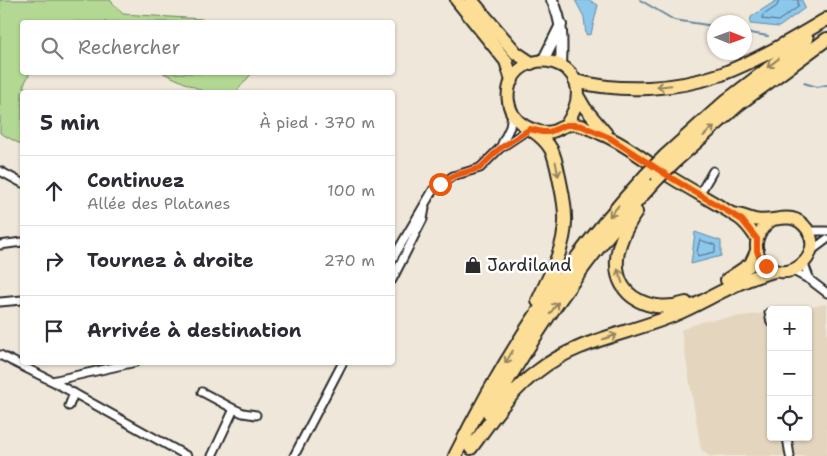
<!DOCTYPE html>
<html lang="fr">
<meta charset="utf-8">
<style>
body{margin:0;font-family:"Shantell Sans",sans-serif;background:#f2f2f3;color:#2b2b33}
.controls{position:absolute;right:15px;bottom:15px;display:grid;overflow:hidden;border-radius:5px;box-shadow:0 1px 4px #0004}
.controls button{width:45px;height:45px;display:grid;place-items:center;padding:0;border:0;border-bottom:1px solid #e1e1e2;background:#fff;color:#2b2b33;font:25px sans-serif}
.compass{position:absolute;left:707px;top:15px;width:45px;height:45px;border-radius:50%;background:#fff;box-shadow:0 1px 4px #0004;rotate:91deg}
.stop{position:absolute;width:15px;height:15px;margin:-11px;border:4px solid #ea580c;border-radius:50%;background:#fff}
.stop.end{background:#ea580c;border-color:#fff;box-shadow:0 1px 5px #0008}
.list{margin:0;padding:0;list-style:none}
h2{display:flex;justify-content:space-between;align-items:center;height:65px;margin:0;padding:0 20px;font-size:21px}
h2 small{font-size:16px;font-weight:400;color:#7c7c81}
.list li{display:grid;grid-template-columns:32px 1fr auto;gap:15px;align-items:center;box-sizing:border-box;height:70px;padding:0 20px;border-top:1px solid #e1e1e2}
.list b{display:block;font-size:19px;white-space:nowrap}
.list p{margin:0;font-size:16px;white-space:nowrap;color:#7c7c81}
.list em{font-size:16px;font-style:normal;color:#7c7c81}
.icon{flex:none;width:28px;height:28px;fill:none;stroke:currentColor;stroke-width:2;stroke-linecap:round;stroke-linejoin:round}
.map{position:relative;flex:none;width:827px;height:456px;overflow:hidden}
.search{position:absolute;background:#fff;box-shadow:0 1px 4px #0004;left:20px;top:20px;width:375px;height:55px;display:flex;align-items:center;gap:12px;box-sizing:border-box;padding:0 18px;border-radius:5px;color:#7c7c81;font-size:19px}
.panel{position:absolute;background:#fff;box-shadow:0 1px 4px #0004;left:20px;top:90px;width:375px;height:275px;border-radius:5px}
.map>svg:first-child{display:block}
.built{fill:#e4d6be}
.green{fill:#b3d893;stroke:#6f825f}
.water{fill:#8cc7ec;stroke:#65899f}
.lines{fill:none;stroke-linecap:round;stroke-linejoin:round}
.shore{stroke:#526978;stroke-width:1}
.stream{stroke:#65899f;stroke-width:2}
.street-casing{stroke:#2b2b2b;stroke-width:11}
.secondary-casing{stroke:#2b2b2b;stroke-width:14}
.primary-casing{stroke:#2b2b2b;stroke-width:15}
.highway-casing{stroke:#2b2b2b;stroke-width:16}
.street{stroke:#fff;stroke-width:7}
.secondary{stroke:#fff;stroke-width:10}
.primary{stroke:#fcde96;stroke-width:11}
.highway{stroke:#fcde96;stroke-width:12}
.highway-bridge-casing{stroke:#2b2b2b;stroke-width:16;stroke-linecap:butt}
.highway-bridge{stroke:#fcde96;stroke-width:12}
.oneway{stroke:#948460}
.route{stroke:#ea580c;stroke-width:6}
.labels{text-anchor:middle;stroke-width:5;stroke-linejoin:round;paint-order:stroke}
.poi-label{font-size:18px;fill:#2b2b2b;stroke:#fff;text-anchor:start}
</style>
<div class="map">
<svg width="827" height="456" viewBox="0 0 827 456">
<rect width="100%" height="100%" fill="#efe7d9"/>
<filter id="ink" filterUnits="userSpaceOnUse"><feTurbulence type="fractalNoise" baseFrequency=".02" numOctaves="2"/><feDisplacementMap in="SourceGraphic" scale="10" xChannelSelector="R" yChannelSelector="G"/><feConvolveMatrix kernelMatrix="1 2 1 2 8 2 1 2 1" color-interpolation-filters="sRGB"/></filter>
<g filter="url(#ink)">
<!-- built -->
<path class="built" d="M827,304V456H709L701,449L681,330L704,321L771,312V437H808V310H789Z"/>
<!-- green -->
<path class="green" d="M0,0H110L123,14L202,19L206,22H58L55,21L54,22H22V72L30,73L23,86L34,92H22V145L0,133Z
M163,73H252L236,92H205Z"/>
<!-- water -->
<path class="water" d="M575,0H589L598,5L591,34L586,35L584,17Z
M777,0H802L805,8L779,27L750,24L751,17Z
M695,232L721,241V256L691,264Z"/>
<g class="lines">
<!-- shore -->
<path class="shore" d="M779,0L777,6L762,16V19L778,21L798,7V0
M700,240L715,245V252L698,256L697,253Z"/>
<!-- stream -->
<path class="stream" d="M640,0L674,20L714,26
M744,32L768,36
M804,83L817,87L827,85"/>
<!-- street casing -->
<g class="street-casing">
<path id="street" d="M500,148L510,127L512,113
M0,171L22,183
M699,195L713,171
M808,231H827
M0,245L22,242
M811,251L827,239
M392,260L433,190L453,176L480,168L499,149L529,129
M804,264L810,280
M793,271L810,280L827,293
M392,280L423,219L425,208
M0,302L22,300
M769,313L771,322
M0,355L52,381L136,362
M52,381L187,456
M202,392L234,409L212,456
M69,406L74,393
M234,409L243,413L256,415
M787,437L790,456
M294,456L343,362"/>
</g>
<!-- secondary casing -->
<g class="secondary-casing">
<path id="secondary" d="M552,0C563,21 562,42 561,66
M543,61L561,25"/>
</g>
<!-- primary casing -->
<g class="primary-casing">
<path id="primary" d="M578,96L585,108L606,133
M566,125C611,56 508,37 508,98C509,110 515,120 525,126C533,131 545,134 554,131C559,129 563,126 568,125C580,123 590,129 601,134C626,144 648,163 672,178C694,192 719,204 740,219C747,224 752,232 757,239
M735,214C743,215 750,219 757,220C776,223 792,209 807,229C826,257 784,288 763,262C750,247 758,229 772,220"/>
</g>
<!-- highway casing -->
<g class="highway-casing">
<path id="highway" d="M457,0L506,61L512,80
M471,0L516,53L531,63
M575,81C622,93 676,90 722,74C759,60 793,39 827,19
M532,130C553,145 554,153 559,177C562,192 566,207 565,222C564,251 549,276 538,301
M665,156L727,100L807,39
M673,163L739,104L827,39
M636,212C627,226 618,242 617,259C614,299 653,314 686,303
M727,280L751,264L757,251
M489,413C536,329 592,249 658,178
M471,448C491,421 510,391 538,371C577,340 629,334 674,315C709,300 735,281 774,271
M455,456C505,354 569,258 646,175"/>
</g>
<!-- street -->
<use href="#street" class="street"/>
<!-- secondary -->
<use href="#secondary" class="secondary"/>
<!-- primary -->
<use href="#primary" class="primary"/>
<!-- highway -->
<use href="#highway" class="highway"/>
<!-- highway-bridge casing -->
<g class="highway-bridge-casing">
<path id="highway-bridge" d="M646,175L665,156
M658,178L673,163"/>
</g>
<!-- highway-bridge -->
<use href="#highway-bridge" class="highway-bridge"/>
</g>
<!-- one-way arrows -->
<defs><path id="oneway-shaft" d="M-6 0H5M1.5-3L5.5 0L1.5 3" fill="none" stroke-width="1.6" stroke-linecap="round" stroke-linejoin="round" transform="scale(1.25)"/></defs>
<g class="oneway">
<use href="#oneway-shaft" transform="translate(773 63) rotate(142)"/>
<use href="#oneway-shaft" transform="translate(664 86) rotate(174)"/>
<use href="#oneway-shaft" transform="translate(709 131) rotate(-42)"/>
<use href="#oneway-shaft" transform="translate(557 169) rotate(79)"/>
<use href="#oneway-shaft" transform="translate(614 211) rotate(130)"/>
<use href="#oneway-shaft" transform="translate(620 276) rotate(-109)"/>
<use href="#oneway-shaft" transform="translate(554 308) rotate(-55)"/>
<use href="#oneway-shaft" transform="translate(610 337) rotate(-18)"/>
<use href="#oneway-shaft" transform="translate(509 357) rotate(121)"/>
</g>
</g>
<g class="lines" filter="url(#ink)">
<!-- route -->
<path class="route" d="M440,184L453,176L480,168L499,149L530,129L542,132H549L566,125H575L582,126L610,138L673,179L742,220L757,239V251L760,259L766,266"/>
</g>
<!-- icons -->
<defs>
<g id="shop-bare" transform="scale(1.35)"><path d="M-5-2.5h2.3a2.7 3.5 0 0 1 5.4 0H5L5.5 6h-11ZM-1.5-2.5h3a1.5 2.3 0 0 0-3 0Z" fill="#2b2b2b" stroke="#fff" stroke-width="2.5" paint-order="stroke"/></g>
</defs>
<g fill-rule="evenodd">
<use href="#shop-bare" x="473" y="265"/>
</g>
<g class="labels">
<!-- poi labels -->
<g class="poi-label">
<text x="487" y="271">Jardiland</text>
</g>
</g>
</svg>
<div class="controls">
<button>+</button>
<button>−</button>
<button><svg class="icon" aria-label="locate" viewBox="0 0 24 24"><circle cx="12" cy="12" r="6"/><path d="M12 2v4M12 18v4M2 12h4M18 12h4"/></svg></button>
</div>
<svg class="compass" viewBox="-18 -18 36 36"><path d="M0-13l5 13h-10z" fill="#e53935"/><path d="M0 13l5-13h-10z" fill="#7c7c81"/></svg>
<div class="stop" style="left:440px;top:184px"></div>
<div class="stop end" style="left:766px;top:266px"></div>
<div class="search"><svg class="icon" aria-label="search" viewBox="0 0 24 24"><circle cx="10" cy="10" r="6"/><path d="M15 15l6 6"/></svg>Rechercher</div>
<section class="panel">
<h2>5 min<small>À pied · 370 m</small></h2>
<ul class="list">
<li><svg class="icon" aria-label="ahead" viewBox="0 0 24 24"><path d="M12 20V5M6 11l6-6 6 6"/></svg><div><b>Continuez</b><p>Allée des Platanes</p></div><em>100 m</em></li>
<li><svg class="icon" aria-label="right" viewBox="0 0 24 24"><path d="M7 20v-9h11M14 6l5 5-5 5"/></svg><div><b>Tournez à droite</b></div><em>270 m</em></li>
<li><svg class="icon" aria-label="arrive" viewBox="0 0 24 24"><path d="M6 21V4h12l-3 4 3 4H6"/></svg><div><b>Arrivée à destination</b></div></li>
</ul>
</section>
</div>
